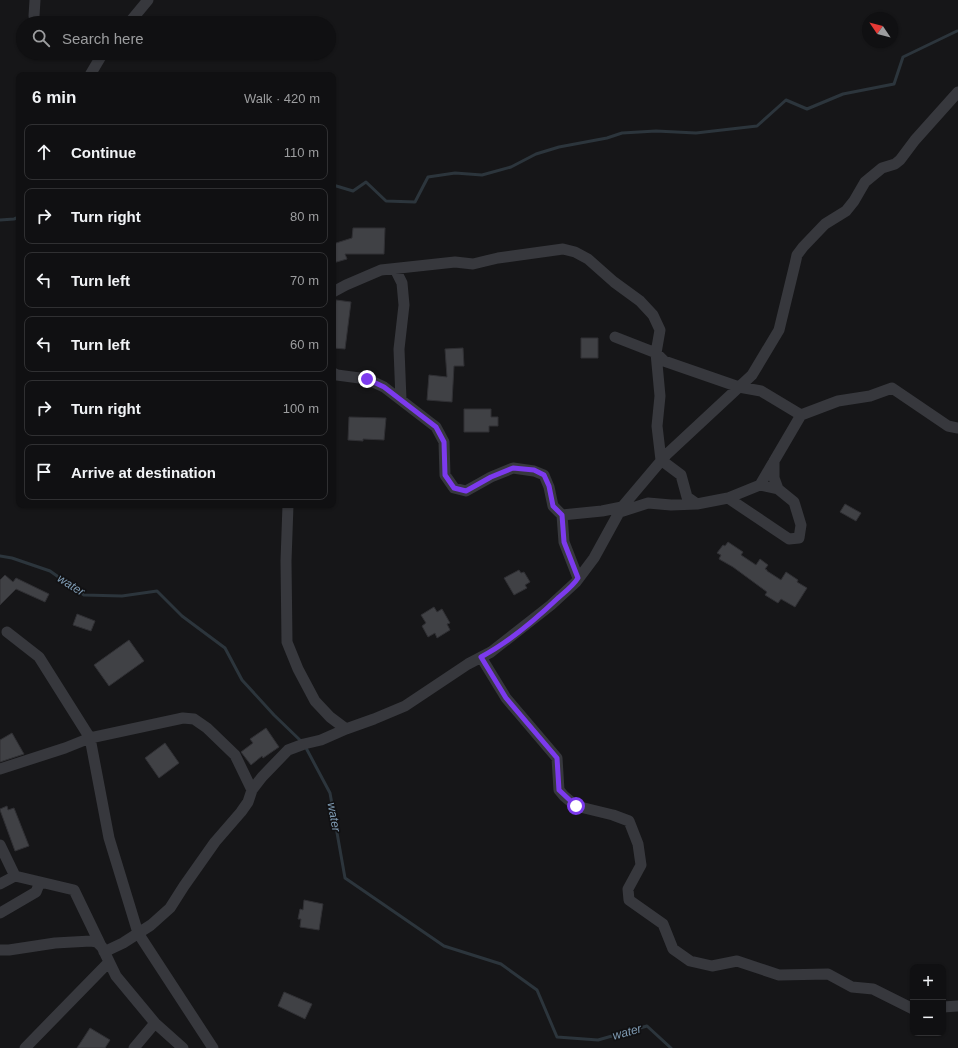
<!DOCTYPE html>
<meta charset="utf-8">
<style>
body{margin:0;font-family:Arial,sans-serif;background:#19191b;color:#f1f3f6}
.controls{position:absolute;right:12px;bottom:12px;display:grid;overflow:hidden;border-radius:8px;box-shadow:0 1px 3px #0004}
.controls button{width:36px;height:36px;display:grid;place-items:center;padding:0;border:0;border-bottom:1px solid #303032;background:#101012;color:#f1f3f6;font:20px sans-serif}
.compass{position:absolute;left:862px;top:12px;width:36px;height:36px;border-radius:50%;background:#101012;box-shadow:0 1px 3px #0004;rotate:305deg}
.stop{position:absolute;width:12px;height:12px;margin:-9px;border:3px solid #7c3aed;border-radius:50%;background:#fff}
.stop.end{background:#7c3aed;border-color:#fff;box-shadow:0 1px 4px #0008}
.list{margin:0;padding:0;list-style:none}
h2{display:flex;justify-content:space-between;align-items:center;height:52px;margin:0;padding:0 16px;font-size:17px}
h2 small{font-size:13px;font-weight:400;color:#9c9d9f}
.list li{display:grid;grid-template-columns:26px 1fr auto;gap:12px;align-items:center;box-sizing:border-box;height:56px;margin:0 8px 8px;padding:0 8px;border:1px solid #303032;border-radius:8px}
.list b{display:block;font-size:15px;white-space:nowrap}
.list em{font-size:13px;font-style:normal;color:#9c9d9f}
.icon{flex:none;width:22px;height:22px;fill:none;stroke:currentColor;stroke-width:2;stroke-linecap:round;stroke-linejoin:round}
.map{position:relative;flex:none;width:958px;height:1048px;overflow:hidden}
.search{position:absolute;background:#101012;box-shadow:0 1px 3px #0004;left:16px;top:16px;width:320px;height:44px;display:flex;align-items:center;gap:10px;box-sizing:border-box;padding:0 14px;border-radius:22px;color:#9c9d9f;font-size:15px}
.panel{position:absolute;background:#101012;box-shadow:0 1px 3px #0004;left:16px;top:72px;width:320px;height:436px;border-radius:8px}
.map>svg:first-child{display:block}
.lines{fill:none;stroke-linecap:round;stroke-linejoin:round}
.stream{stroke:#2c353c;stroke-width:3}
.building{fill:#404145;stroke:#303034}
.street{stroke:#37383d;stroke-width:11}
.route{stroke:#7c3aed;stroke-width:5}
.labels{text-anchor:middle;stroke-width:3.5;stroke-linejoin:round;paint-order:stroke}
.water-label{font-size:12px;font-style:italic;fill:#7f9bb3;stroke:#111113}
</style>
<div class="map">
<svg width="958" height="1048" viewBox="0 0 958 1048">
<rect width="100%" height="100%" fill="#161618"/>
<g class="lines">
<!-- stream -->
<path class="stream" d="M333,185L353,191L366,182L386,201L415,202L428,177L455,173L482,175L511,167L536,154L559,147L607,138L622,133L656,131L696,133L757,126L786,100L807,109L843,94L894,84L903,57L957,31
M0,220L14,219L19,217
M0,556L12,558L50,571L84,595L122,596L157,591L182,616L225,648L242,680L274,715L302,742
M305,746L330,793L345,878L444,946L501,964L537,990L557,1037L598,1040L647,1026L671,1048"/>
</g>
<!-- building -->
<path class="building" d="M353,228H385L384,254H345L347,259L333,263V244L352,238Z
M336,300L351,302L345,349L333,348V325Z
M581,338H598V358H581Z
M463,348L464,366H454L452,402L427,400L429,375L447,377L445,349Z
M464,409H491V417H498V426H489V432H464Z
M349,417L386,418L384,440L363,439V441L348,440Z
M845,504L861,513L856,521L840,512Z
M728,542L743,552L741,555L756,565L760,559L768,565L765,569L767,570V571L781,580L786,572L798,580L797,582L807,588L795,607L781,599L778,603L765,595L767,592L733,567L719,559L721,555L717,553L723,545L725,546Z
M519,570L521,573L524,572L530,582L525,585L527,588L514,595L504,578Z
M5,575L13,582L16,578L49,594L45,602L16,589L0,605V580Z
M434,607L437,612L442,609L450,623L447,624L450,630L437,638L435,633L428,637L422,626L426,623L421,615Z
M77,614L95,621L91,631L73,625Z
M129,640L144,661L109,686L94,665Z
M266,728L279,747L263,758L262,756L251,765L241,752L253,743L250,739Z
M12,733L24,754L0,762V740Z
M165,743L179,763L159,778L145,758Z
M7,806L8,810L14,808L29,846L15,851L0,810V809Z
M304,900L323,904L319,930L300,927L301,919H298L300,909L303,910Z
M284,992L312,1004L305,1019L278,1006Z
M90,1028L110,1040L105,1048H77Z"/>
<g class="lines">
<!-- street -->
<path class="street" d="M34,16L35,0
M129,23L148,0
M90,75L103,53
M395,269L402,283L404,305L399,349L401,400
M333,292L346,285L381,270L455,262L473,264L498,258L563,249L575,252L588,259L614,282L640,301L653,315L660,330L656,353L660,396L657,426L661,460L681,475L687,497L697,504L728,498L760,485L801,415
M615,337L656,353L664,361L739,387L761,391L801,415L838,401L870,396L892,388L948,426L958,428
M333,373L337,375L367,379L384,387L436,427L444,442L445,475L454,488L466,491L491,477L513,468L534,471L544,475L549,487L553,506L562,515L602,511L622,507L666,455L752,375L779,330L795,264L797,255L803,247L825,224L846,211L854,201L865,182L882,168L895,164L900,160L915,140L958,92
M774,461V478L778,489
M728,498L789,539L799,538L801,525L794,502L778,489L760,485
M288,505L286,561L287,642L298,669L315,701L330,717L346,729
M620,512L648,503L671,505L697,504
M562,515L564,542L578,578
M481,657L506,698L557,758L559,790L564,796L576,806L613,815L629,821L638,844L641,865L628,889L629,900L663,924L673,949L690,961L712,966L737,961L779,975L828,974L852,987L873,989L913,1009
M0,769L65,748L90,738L39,657L7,632
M0,845L15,876
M0,884L15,876L74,890L101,946
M0,913L36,892L40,882
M0,950H9L55,943L91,941L97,942L102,947L116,976L155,1023L183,1048
M104,952L123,943L151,925L170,908L184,886L215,842L241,812L248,802L252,790L262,777L288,750L304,744L321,740L346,729L374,719L405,706L468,664L491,652L551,605L576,582L594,558L622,507
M943,1007L958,1006
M25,1048L108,963
M134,1048L155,1023
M213,1048L138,933L109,838L90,738L183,718L194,719L207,728L235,755L252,790"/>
</g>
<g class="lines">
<!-- route -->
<path class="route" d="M367,379L384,387L436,427L444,442L445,475L454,488L466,491L491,477L513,468L534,470L544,475L549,486L553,506L562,515L564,542L578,578C573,586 565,592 558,598C535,620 509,642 481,657L506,698L557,758L559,790L576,806"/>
</g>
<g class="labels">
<!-- water labels -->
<g class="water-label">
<text transform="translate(71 585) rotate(32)" y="4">water</text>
<text transform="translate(334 817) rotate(80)" y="4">water</text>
<text transform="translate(627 1032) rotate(-15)" y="4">water</text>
</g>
</g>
</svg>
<div class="controls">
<button>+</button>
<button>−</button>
</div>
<svg class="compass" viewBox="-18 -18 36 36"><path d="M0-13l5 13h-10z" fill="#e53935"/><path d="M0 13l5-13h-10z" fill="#9c9d9f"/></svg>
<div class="stop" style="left:576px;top:806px"></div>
<div class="stop end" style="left:367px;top:379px"></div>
<div class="search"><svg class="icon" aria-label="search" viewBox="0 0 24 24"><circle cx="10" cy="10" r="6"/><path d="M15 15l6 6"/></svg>Search here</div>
<section class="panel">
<h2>6 min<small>Walk · 420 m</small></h2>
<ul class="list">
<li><svg class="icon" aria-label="ahead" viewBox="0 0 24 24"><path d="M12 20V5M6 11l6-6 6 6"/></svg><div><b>Continue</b></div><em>110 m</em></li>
<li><svg class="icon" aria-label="right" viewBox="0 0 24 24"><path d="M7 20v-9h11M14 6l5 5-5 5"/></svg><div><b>Turn right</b></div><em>80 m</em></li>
<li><svg class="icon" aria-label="left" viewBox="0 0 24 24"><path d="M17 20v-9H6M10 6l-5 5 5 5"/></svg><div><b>Turn left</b></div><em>70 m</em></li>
<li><svg class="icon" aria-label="left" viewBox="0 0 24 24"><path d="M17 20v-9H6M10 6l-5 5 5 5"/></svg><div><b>Turn left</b></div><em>60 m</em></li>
<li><svg class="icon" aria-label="right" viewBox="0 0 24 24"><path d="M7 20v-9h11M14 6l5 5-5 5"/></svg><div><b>Turn right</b></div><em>100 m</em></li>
<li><svg class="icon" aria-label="arrive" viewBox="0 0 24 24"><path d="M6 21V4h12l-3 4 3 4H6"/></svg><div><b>Arrive at destination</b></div></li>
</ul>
</section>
</div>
